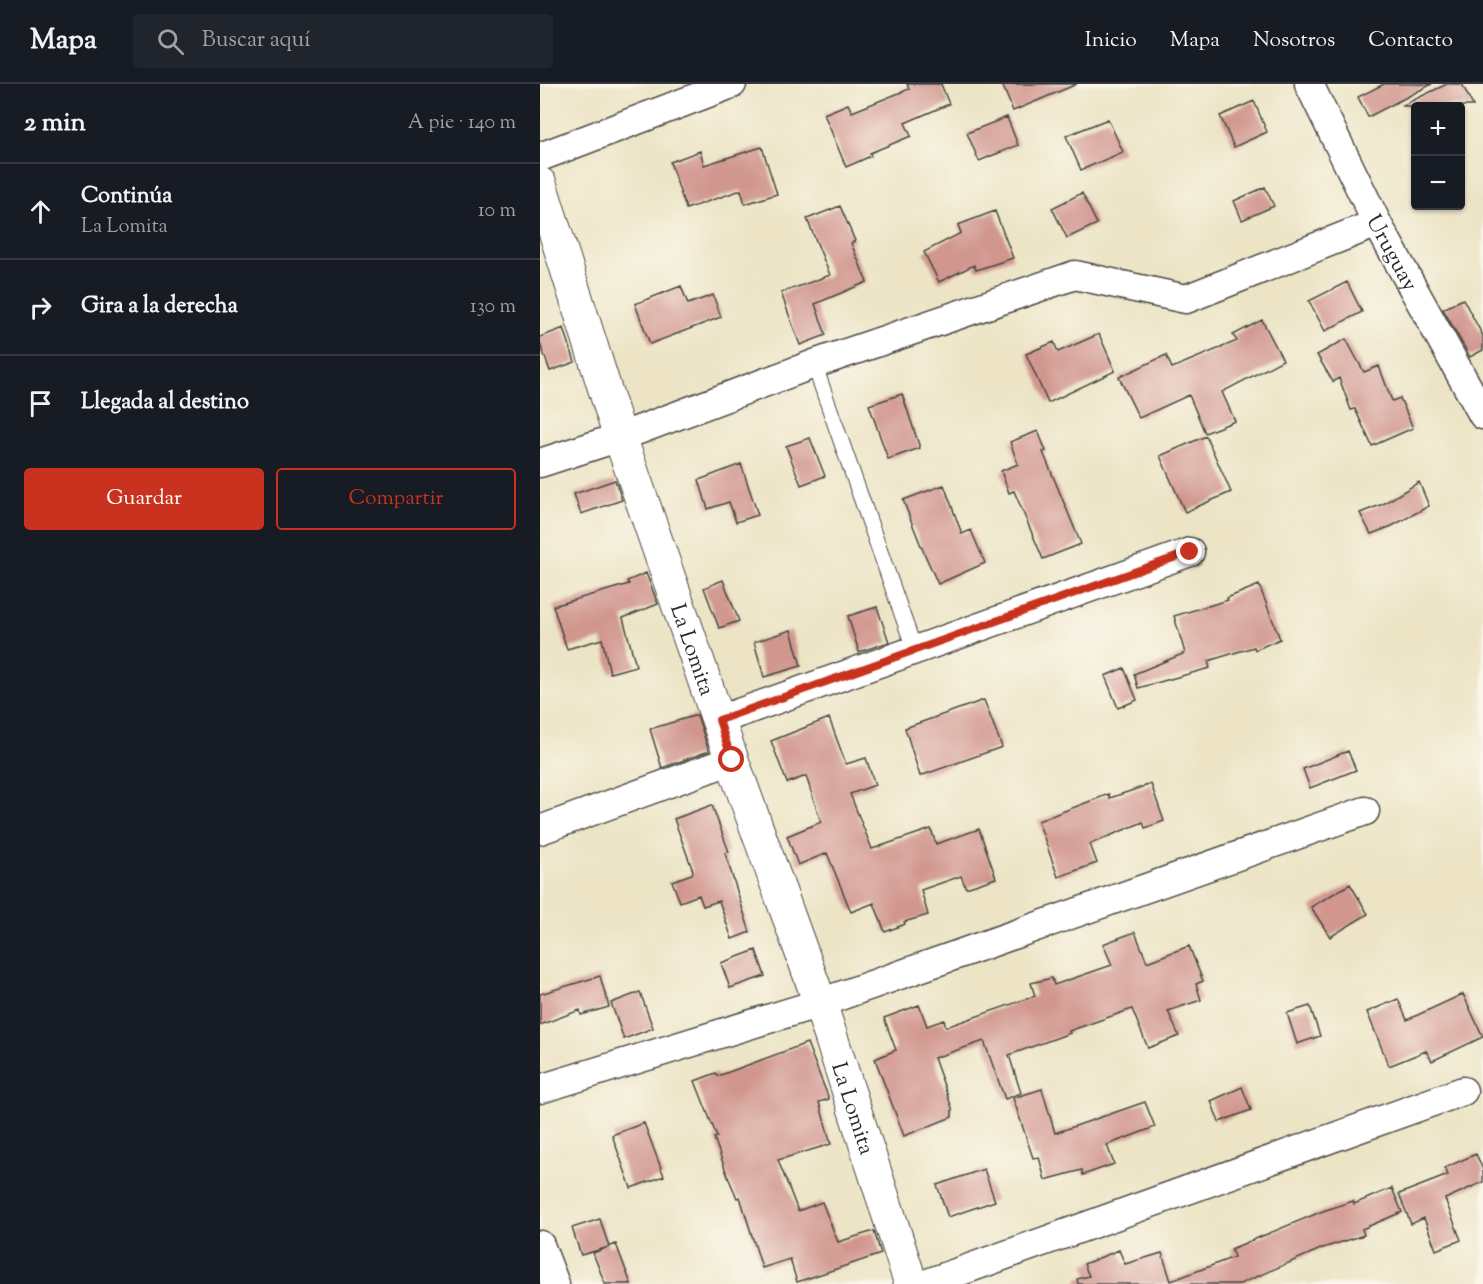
<!DOCTYPE html>
<html lang="es">
<meta charset="utf-8">
<style>
body{margin:0;font-family:"Sorts Mill Goudy",serif;background:#20242c;color:#f1f3f6}
.controls{position:absolute;right:18px;top:18px;display:grid;overflow:hidden;border-radius:6px;box-shadow:0 2px 4px #0004}
.controls button{width:54px;height:54px;display:grid;place-items:center;padding:0;border:0;border-bottom:2px solid #363941;background:#171b24;color:#f1f3f6;font:30px sans-serif}
.stop{position:absolute;width:18px;height:18px;margin:-14px;border:4px solid #c8321e;border-radius:50%;background:#fff}
.stop.end{background:#c8321e;border-color:#fff;box-shadow:0 2px 6px #0008}
.list{margin:0;padding:0;list-style:none}
h2{display:flex;justify-content:space-between;align-items:center;height:78px;margin:0;padding:0 24px;font-size:26px}
h2 small{font-size:20px;font-weight:400;color:#9ea1a6}
.list li{display:grid;grid-template-columns:39px 1fr auto;gap:18px;align-items:center;box-sizing:border-box;height:96px;padding:0 24px;border-top:2px solid #363941}
.list b{display:block;font-size:22px;white-space:nowrap}
.list p{margin:0;font-size:20px;white-space:nowrap;color:#9ea1a6}
.list em{font-size:20px;font-style:normal;color:#9ea1a6}
.actions{display:flex;gap:12px;padding:18px 24px}
.actions a{flex:1;padding:14px 0;border:2px solid #c8321e;border-radius:6px;text-align:center;font-size:21px;color:#c8321e}
.actions .main{background:#c8321e;color:#fff}
.icon{flex:none;width:33px;height:33px;fill:none;stroke:currentColor;stroke-width:2;stroke-linecap:round;stroke-linejoin:round}
.map{position:relative;flex:none;width:943px;height:1200px;overflow:hidden}
header{display:flex;align-items:center;gap:36px;box-sizing:border-box;height:84px;padding:0 30px;background:#171b24;border-bottom:2px solid #363941}
header strong{font-size:28px}
nav{display:flex;gap:33px;margin-inline-start:auto;font-size:21px}
.search{width:420px;height:54px;background:#20242c;display:flex;align-items:center;gap:15px;box-sizing:border-box;padding:0 21px;border-radius:6px;color:#9ea1a6;font-size:22px}
main{display:flex}
aside{flex:1;background:#171b24}
.map>svg:first-child{display:block}
.building{fill:#d1978f}
.lines{fill:none;stroke-linecap:round;stroke-linejoin:round}
.service-casing{stroke:#484742;stroke-width:17}
.minor-casing{stroke:#484742;stroke-width:31}
.tertiary-casing{stroke:#484742;stroke-width:35}
.service{stroke:#fff;stroke-width:15}
.minor{stroke:#fff;stroke-width:28}
.tertiary{stroke:#fff;stroke-width:33}
.route{stroke:#c8321e;stroke-width:8}
.labels{text-anchor:middle;stroke-width:4.5;stroke-linejoin:round;paint-order:stroke}
.street-label{font-size:22px;fill:#2b2b2b;stroke:#fbf7ec}
</style>
<header>
<strong>Mapa</strong>
<div class="search"><svg class="icon" aria-label="search" viewBox="0 0 24 24"><circle cx="10" cy="10" r="6"/><path d="M15 15l6 6"/></svg>Buscar aquí</div>
<nav><a>Inicio</a><a>Mapa</a><a>Nosotros</a><a>Contacto</a></nav>
</header>
<main>
<aside>
<h2>2 min<small>A pie · 140 m</small></h2>
<ul class="list">
<li><svg class="icon" aria-label="ahead" viewBox="0 0 24 24"><path d="M12 20V5M6 11l6-6 6 6"/></svg><div><b>Continúa</b><p>La Lomita</p></div><em>10 m</em></li>
<li><svg class="icon" aria-label="right" viewBox="0 0 24 24"><path d="M7 20v-9h11M14 6l5 5-5 5"/></svg><div><b>Gira a la derecha</b></div><em>130 m</em></li>
<li><svg class="icon" aria-label="arrive" viewBox="0 0 24 24"><path d="M6 21V4h12l-3 4 3 4H6"/></svg><div><b>Llegada al destino</b></div></li>
</ul>
<div class="actions"><a class="main">Guardar</a><a>Compartir</a></div>
</aside>
<div class="map">
<svg width="943" height="1200" viewBox="0 0 943 1200">
<rect width="100%" height="100%" fill="#fbf7ec"/>
<filter id="ink" filterUnits="userSpaceOnUse"><feTurbulence type="fractalNoise" baseFrequency=".0167" numOctaves="2"/><feDisplacementMap in="SourceGraphic" scale="12" xChannelSelector="R" yChannelSelector="G"/><feConvolveMatrix kernelMatrix="1 2 1 2 8 2 1 2 1" color-interpolation-filters="sRGB"/></filter>
<filter id="wash" filterUnits="userSpaceOnUse"><feTurbulence type="fractalNoise" baseFrequency=".008" numOctaves="4" result="noise"/><feDisplacementMap in="SourceGraphic" scale="24" xChannelSelector="R" yChannelSelector="G"/><feGaussianBlur stdDeviation="1.35" result="paint"/><feColorMatrix in="noise" values="0 0 0 0 0 0 0 0 0 0 0 0 0 0 0 0 0 1.4 0 .05"/><feComposite in="paint" operator="in"/></filter>
<g filter="url(#wash)">
<rect width="100%" height="100%" fill="#ece4c5"/>
<g id="blocks">
<!-- building -->
<path class="building" d="M367,0H401L409,20L365,39L371,52L330,69L331,72L306,83L284,30L308,20L312,28L369,5Z
M462,0H537L473,27Z
M844,0H892L828,33L818,13Z
M907,0H922L933,22H861Z
M714,17L727,48L694,63L680,32Z
M467,33L478,61L439,77L427,49Z
M568,35L583,68L541,86L526,52Z
M222,63L237,110L205,120L201,106L146,125L130,78L160,67L164,81Z
M725,103L734,122L702,136L694,117Z
M542,109L557,140L527,154L512,124Z
M300,122L315,157L311,159L327,198L275,220L286,251L260,261L241,209L290,191L267,135Z
M455,127L473,174L436,186L434,181L399,198L384,168L421,149L418,141Z
M807,198L822,228L785,247L769,217Z
M141,202L148,220L173,211L181,233L110,260L95,220Z
M923,215L943,252V266L930,273L903,225Z
M722,236L743,276L682,308L695,337L665,349L649,311L599,334L579,293L626,271L632,284L697,257L693,251Z
M24,244L35,278L10,287L0,259V253Z
M559,250L575,287L508,319L486,270L514,258L518,268Z
M806,255L824,288L839,282L852,317L860,314L873,344L832,362L815,325L811,326L799,294L793,298L777,271Z
M362,310L380,364L348,375L329,321Z
M498,347L506,367L503,368L541,460L503,475L474,407L469,409L461,387L478,380L470,358Z
M666,352L691,408L645,428L620,372Z
M270,354L285,392L261,401L246,362Z
M201,380L218,431L196,438L189,418L168,425L159,396Z
M75,396L82,416L41,430L34,410Z
M879,398L889,422L852,442L831,450L820,429L843,420Z
M404,401L422,450L431,446L445,479L398,500L381,462L363,416Z
M106,489L118,520L83,534L96,582L70,589L62,555L27,565L13,522L89,500L87,497Z
M183,496L199,537L179,544L164,504Z
M719,501L740,555L715,566L714,563L668,577L670,584L598,604L594,590L645,569L634,532L688,516L687,514Z
M337,523L349,558L319,568L308,532Z
M251,546L261,582L224,593L214,558Z
M584,584L597,616L578,624L565,592Z
M444,616L462,663L380,692L365,644Z
M157,631L169,667L122,684L110,645Z
M289,634L306,680L326,674L335,701L310,710L332,765L391,745L396,760L439,745L456,794L426,804L421,792L381,806L388,831L364,838L365,840L345,848L334,819L311,828L287,769L258,781L247,752L281,738L266,692L247,699L231,657Z
M808,667L816,686L770,704L763,685Z
M611,700L624,737L605,744L603,738L550,760L557,779L518,793L498,737L569,710L570,714Z
M172,721L189,768L185,769L210,848L192,855L179,817L163,822L159,811L140,818L132,797L152,790L153,787L134,735Z
M810,800L828,830L790,853L771,823Z
M595,848L607,878L649,862L663,897L656,900L661,916L628,927L639,952L608,964L592,925L529,947L530,949L469,971L481,1009L465,1015L444,957L394,974L412,1024V1033L364,1052L335,975L356,966L344,934L379,921L387,942L404,936L406,943L495,912L491,899L512,894L514,901L572,881L563,860Z
M216,866L225,892L190,904L181,879Z
M60,892L69,923L41,931L40,926L0,941V910Z
M100,908L113,944L84,955L71,919Z
M923,910L943,953L892,977L886,967L849,982L827,928L858,915L867,936Z
M770,922L780,952L757,960L747,929Z
M267,959L289,1015L279,1018L291,1060L238,1076L258,1127L282,1118L298,1158L334,1147L341,1170L257,1198L250,1175L222,1184L200,1113L197,1114L188,1093L174,1054L177,1053L155,997L176,989L178,992Z
M702,1003L711,1026L679,1038L671,1017Z
M502,1005L515,1049L605,1018L615,1043L567,1061L574,1080L543,1091L542,1086L505,1096L499,1073L493,1074L473,1014Z
M104,1039L124,1092L91,1104L72,1051Z
M936,1070L943,1086V1098L905,1115L921,1156L896,1166L884,1134L871,1140L859,1110L908,1091L904,1084Z
M444,1085L455,1117L408,1133L397,1101Z
M852,1104L862,1128L822,1145L824,1151L783,1164L700,1200H538L537,1195L549,1192L544,1180L579,1166L585,1180L622,1169L631,1197L694,1173L691,1165L783,1127L813,1117L814,1120Z
M60,1135L69,1163L41,1171L32,1144Z
M76,1160L91,1200H65L53,1169Z"/>
</g>
</g>
<g filter="url(#ink)">
<use href="#blocks" fill-opacity="0" stroke="#484742" stroke-width="1.5"/>
<g class="lines">
<!-- service casing -->
<g class="service-casing">
<path id="service" d="M274,280L375,567"/>
</g>
<!-- minor casing -->
<g class="minor-casing">
<g id="minor">
<path id="s1" d="M769,0L837,139L943,331"/>
<path d="M0,73L192,0"/>
<path d="M0,379L80,353L274,280L535,191L646,215L837,139"/>
<path d="M179,636L650,468"/>
<path d="M0,746L192,676"/>
<path d="M0,1005L280,919L825,727"/>
<path d="M0,1161L15,1200"/>
<path d="M385,1200L923,1007"/>
</g>
</g>
<!-- tertiary casing -->
<g class="tertiary-casing">
<g id="tertiary">
<path id="s2" d="M0,100L80,353L192,676L280,919L371,1200"/>
</g>
</g>
<!-- service -->
<use href="#service" class="service"/>
<!-- minor -->
<use href="#minor" class="minor"/>
<!-- tertiary -->
<use href="#tertiary" class="tertiary"/>
</g>
</g>
<g class="lines" filter="url(#ink)">
<!-- route -->
<path class="route" d="M192,676L179,636L650,468"/>
</g>
<g class="labels">
<!-- street labels -->
<g class="street-label">
<text dy="8" stroke="none"><textPath href="#s1" startOffset="188">Uruguay</textPath></text>
<text dy="8" stroke="none"><textPath href="#s2" startOffset="490">La Lomita</textPath></text>
<text dy="8" stroke="none"><textPath href="#s2" startOffset="976">La Lomita</textPath></text>
</g>
</g>
</svg>
<div class="controls">
<button>+</button>
<button>−</button>
</div>
<div class="stop" style="left:192px;top:676px"></div>
<div class="stop end" style="left:650px;top:468px"></div>
</div>
</main>
